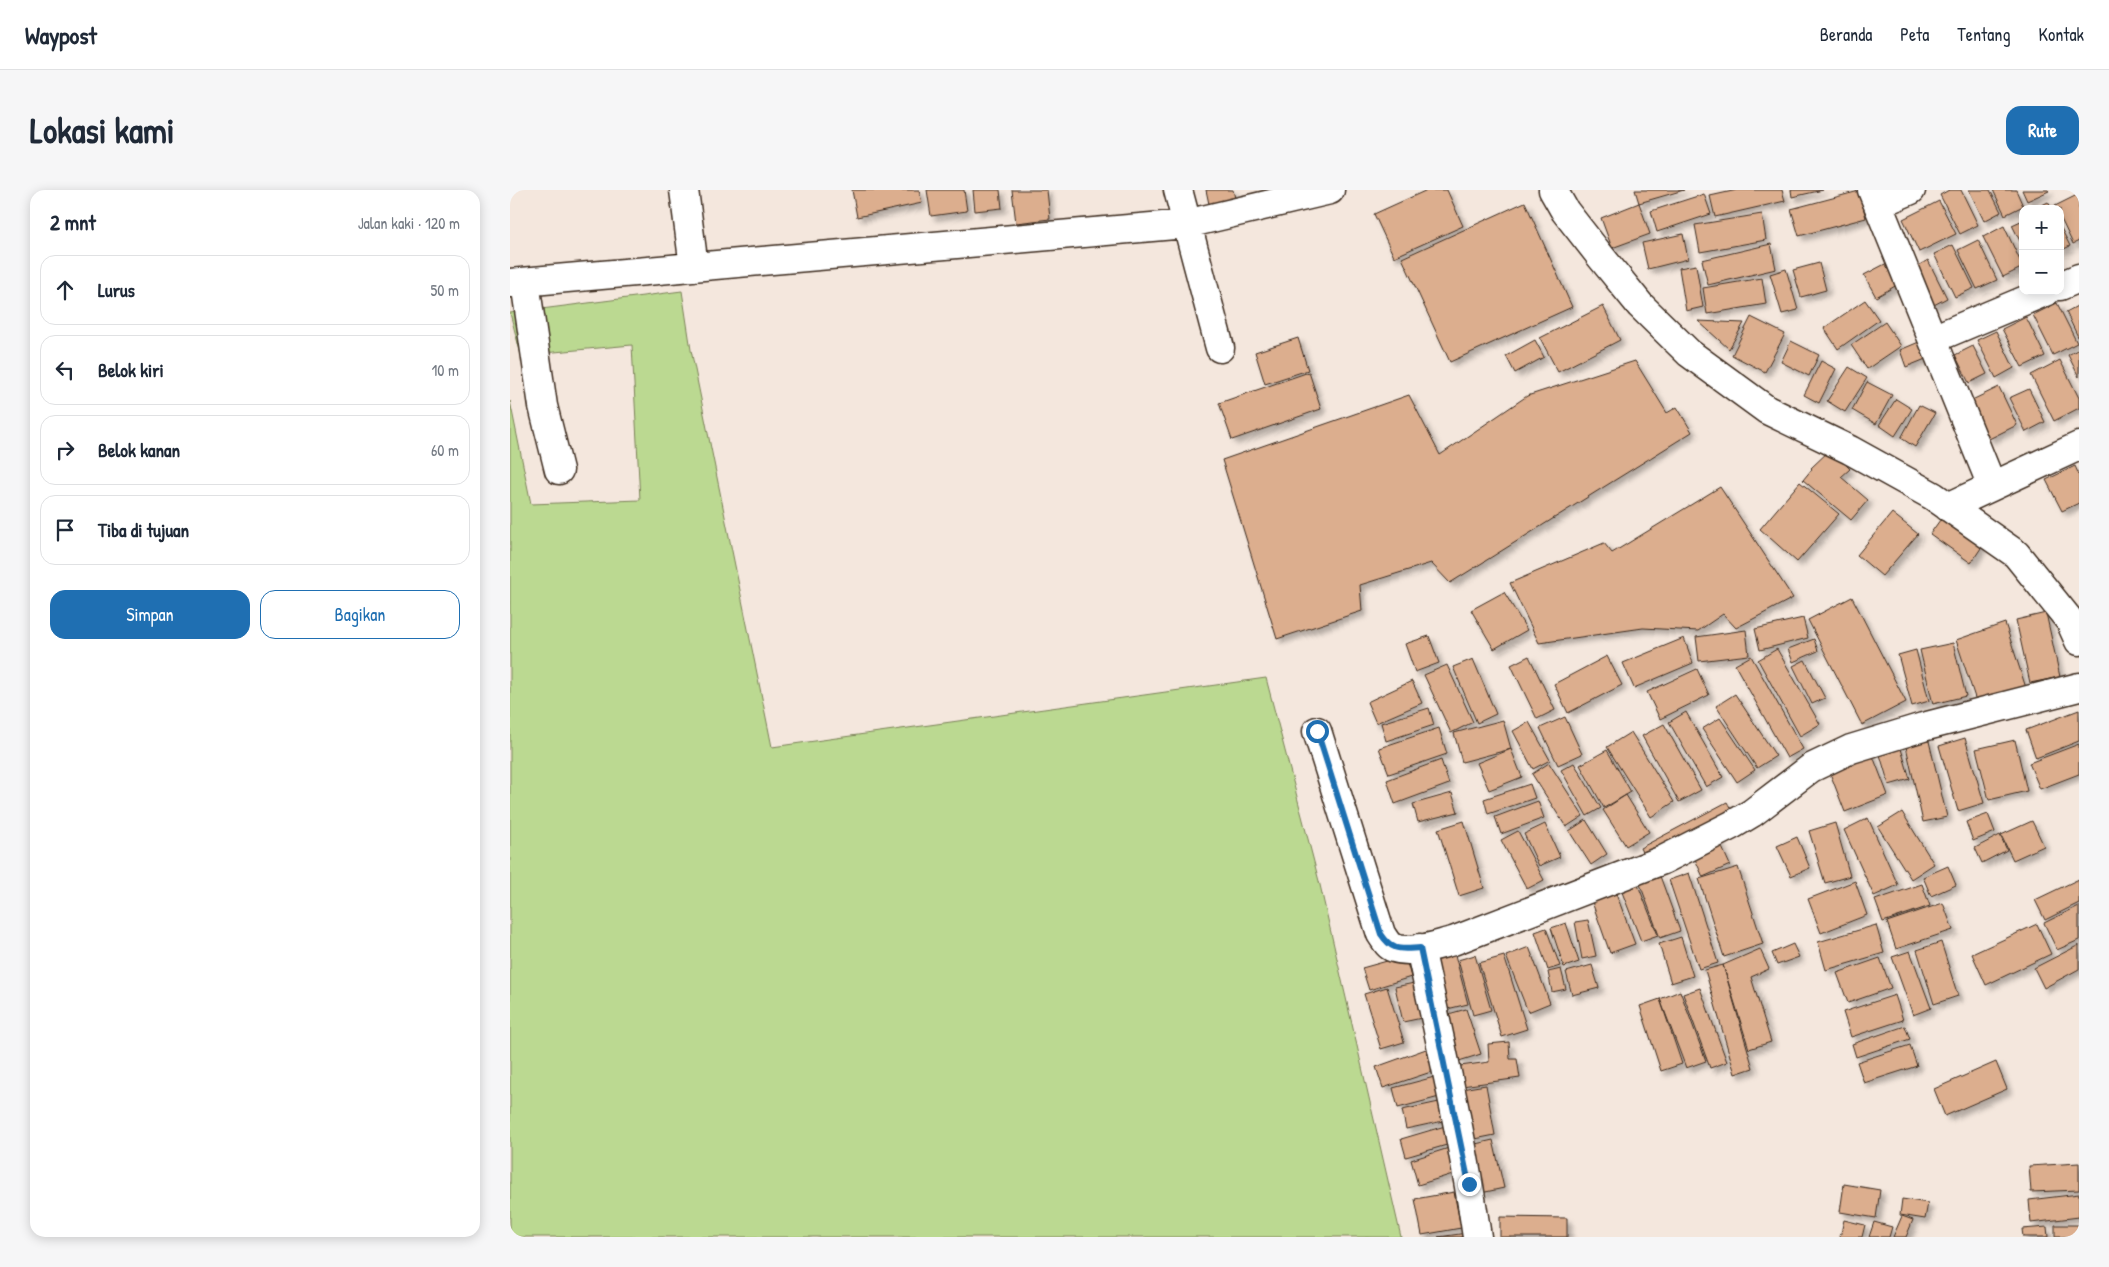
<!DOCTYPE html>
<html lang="id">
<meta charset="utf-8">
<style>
body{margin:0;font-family:"Patrick Hand",sans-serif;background:#f6f6f7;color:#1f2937}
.controls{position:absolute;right:15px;top:15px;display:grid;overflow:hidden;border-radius:10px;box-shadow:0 2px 12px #0003}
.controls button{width:45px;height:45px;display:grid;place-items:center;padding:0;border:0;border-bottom:1px solid #e0e1e3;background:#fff;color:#1f2937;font:25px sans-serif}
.stop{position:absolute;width:15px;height:15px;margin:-11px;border:4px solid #1f6fb2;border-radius:50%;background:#fff}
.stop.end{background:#1f6fb2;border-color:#fff;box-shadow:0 1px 5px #0008}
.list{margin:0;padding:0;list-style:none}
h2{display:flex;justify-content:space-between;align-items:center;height:65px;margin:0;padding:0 20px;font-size:21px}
h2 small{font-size:16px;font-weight:400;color:#747a83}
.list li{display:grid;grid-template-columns:32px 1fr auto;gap:15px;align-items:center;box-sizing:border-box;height:70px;margin:0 10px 10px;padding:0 10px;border:1px solid #e0e1e3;border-radius:15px}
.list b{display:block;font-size:19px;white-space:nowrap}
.list em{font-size:16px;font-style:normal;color:#747a83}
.actions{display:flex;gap:10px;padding:15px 20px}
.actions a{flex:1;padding:11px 0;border:1px solid #1f6fb2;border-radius:15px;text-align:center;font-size:18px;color:#1f6fb2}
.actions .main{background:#1f6fb2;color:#fff}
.icon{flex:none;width:28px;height:28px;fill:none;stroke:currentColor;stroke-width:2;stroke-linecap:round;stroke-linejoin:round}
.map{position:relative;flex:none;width:1569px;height:1047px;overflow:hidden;border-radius:15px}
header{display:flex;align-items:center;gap:30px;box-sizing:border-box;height:70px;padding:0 25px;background:#fff;border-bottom:1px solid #e0e1e3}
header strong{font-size:24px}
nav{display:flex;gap:28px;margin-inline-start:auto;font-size:18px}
.intro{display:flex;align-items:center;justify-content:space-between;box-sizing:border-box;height:120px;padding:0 30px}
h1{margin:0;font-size:35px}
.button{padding:12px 22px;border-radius:15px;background:#1f6fb2;color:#fff;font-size:18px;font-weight:700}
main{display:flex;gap:30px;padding:0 30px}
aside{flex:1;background:#fff;border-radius:15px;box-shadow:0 2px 12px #0003}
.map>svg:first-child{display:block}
.green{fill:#bbd991;stroke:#7b8258}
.building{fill:#dcae8e;stroke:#3b2a1e;filter:url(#shadow)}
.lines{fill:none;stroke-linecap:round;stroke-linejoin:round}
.street-casing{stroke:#3b2a1e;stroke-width:31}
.street{stroke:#fff;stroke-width:28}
.route{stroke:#1f6fb2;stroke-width:6}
</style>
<header>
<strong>Waypost</strong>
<nav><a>Beranda</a><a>Peta</a><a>Tentang</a><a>Kontak</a></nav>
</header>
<div class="intro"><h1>Lokasi kami</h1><a class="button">Rute</a></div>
<main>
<aside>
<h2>2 mnt<small>Jalan kaki · 120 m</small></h2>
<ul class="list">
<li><svg class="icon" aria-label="ahead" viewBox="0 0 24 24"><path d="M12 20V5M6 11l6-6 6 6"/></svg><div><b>Lurus</b></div><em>50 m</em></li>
<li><svg class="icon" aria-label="left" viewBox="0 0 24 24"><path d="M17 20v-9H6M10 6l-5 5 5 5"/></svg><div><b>Belok kiri</b></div><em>10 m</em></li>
<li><svg class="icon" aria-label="right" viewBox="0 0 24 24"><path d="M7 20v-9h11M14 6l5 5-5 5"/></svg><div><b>Belok kanan</b></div><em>60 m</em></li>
<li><svg class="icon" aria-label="arrive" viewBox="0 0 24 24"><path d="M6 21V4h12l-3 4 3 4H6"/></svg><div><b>Tiba di tujuan</b></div></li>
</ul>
<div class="actions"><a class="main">Simpan</a><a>Bagikan</a></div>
</aside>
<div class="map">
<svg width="1569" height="1047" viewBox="0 0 1569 1047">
<defs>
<filter id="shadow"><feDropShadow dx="4.5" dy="4.5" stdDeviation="2.5" flood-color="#0004"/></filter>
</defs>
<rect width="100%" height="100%" fill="#f4e7dd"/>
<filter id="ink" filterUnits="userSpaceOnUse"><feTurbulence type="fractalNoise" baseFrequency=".02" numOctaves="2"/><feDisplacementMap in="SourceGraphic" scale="10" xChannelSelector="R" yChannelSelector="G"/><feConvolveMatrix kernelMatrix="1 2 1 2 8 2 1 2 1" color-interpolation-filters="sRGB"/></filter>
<g filter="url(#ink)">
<!-- green -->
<path class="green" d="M172,101L181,160L262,557L756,488L810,695L891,1047H0V211L21,314L130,310L122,155L11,165L0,123Z"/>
<!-- building -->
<path class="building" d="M342,0H409L412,13L347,27Z
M417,0H454L457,21L421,26Z
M463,0H490L492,18L465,21Z
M502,0H537L540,29L506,33Z
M696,0H723L725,8L699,14Z
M917,0H937L953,36L884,67L864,24Z
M1125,0H1174L1129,13Z
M1227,0H1272L1275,11L1205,27L1200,6Z
M1281,0H1313L1282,7Z
M1439,0H1451L1468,35L1450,44L1430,5Z
M1459,0H1480L1491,22L1474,31Z
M1483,0H1506L1513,16L1495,25Z
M1512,0H1538L1539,1L1517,11Z
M1349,1L1356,28L1289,46L1281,19Z
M1194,4L1201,24L1147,42L1141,21Z
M1567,5L1569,10V51L1563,54L1550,27V19H1546L1545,16Z
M1429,11L1446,44L1409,62L1393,29Z
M1015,12L1062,117L940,172L892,68Z
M1538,12L1542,19H1524Z
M1129,13L1140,44L1102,58L1091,28Z
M1252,24L1256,50L1190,62L1185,35Z
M1513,30V57L1502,35Z
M1494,36L1513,77L1493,87L1473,47Z
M1550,36L1560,56L1550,61Z
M1173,44L1178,69L1138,79L1132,53Z
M1468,50L1487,90L1467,99L1448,60Z
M1261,54L1266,79L1198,95L1192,70Z
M1443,55L1464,98L1445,107L1424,64Z
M1418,70L1437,108L1422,116L1404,78Z
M1309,73L1316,100L1291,107L1283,80Z
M1375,74L1387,95L1366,107L1354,85Z
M1186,75L1193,117L1176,121L1169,78Z
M1276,79L1288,120L1272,124L1260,84Z
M1252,88L1256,114L1197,124L1193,98Z
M1355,110L1369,130L1328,159L1314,138Z
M1547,113L1567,153L1543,165L1523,125Z
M1569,115V149L1556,122Z
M1093,116L1110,150L1048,182L1030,148Z
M1241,127L1275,144L1255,182L1222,165Z
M1516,127L1535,166L1512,177L1492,139Z
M1188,131L1234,133L1219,159Z
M1375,132L1391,156L1357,179L1341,155Z
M1486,141L1504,178L1486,188L1467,150Z
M788,148L798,180L755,194L745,162Z
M1416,149L1423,166L1396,177L1390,160Z
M1025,150L1034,167L1005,183L996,166Z
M1281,151L1309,165L1299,186L1271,172Z
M1463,156L1477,184L1459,193L1445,165Z
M1569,159V187L1558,165Z
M1550,170L1569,208V218L1544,231L1521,185Z
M1125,171L1157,223L1167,217L1182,242L940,393L921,373L850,395L852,421L767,449L712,270L899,205L930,265L1017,206Z
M1311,171L1326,179L1309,213L1294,205Z
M1339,177L1357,188L1335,222L1317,211Z
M799,182L811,219L722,250L709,213Z
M1357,192L1382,205L1366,234L1342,220Z
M1489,197L1507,235L1479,249L1460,211Z
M1519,199L1535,232L1516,242L1499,208Z
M1386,209L1402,219L1385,246L1369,235Z
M1409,215L1425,223L1405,257L1391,248Z
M1321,259L1340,279L1331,287L1358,310L1341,330L1293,290L1302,279L1301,278Z
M1565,276L1569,285V313L1552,321L1536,290Z
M1290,292L1329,324L1287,372L1250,339Z
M1210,297L1283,408L1226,438L1213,424L1188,441L1133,438L1029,453L1000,393L1094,353L1102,363Z
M1382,323L1408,344L1372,386L1347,365Z
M1435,323L1475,352L1461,373L1420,344Z
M994,402L1017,440L984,459L961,420Z
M1342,407L1396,512L1352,535L1298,430Z
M1536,423L1550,487L1520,493L1506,430Z
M1293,428L1298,448L1250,460L1245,439Z
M1495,433L1517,501L1468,517L1446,450Z
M1236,440L1239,465L1189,471L1186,447Z
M919,446L929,473L905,482L895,454Z
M1174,448L1183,473L1124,498L1113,473Z
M1304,449L1308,461L1283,472L1278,459Z
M1443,453L1456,506L1423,514L1410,460Z
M1267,459L1310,534L1290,546L1248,470Z
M1406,460L1419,511L1402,516L1388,465Z
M1019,466L1045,520L1027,529L1001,475Z
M1097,466L1112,495L1058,523L1044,494Z
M1241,466L1293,559L1277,568L1225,475Z
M963,469L986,524L967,533L943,477Z
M1295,470L1315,508L1302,514L1283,476Z
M937,475L963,532L941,543L914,485Z
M1187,479L1199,505L1150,529L1137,502Z
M902,491L912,513L866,533L857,512Z
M1225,504L1266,566L1247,578L1206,516Z
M919,518L924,535L876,551L871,533Z
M1569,520V551L1526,568L1516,540Z
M1176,522L1213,587L1196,597L1159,532Z
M1055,527L1072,564L1048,575L1030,538Z
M1210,528L1245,580L1227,592L1192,539Z
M993,530L1001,559L952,572L944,543Z
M1019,532L1040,570L1023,579L1003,541Z
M1154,534L1191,600L1169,612L1132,546Z
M929,538L937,564L879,584L869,558Z
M1121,542L1164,612L1141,627L1097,557Z
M1418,547L1437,627L1413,632L1395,552Z
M1455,548L1474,613L1448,621L1429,556Z
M1505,550L1517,601L1479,610L1466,559Z
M1389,552L1400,589L1379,595L1368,558Z
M1569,554V584L1530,599L1519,573Z
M1001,559L1012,587L979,600L967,573Z
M1097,560L1121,602L1094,618L1070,575Z
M1361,561L1378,605L1335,622L1318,578Z
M931,570L939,594L885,614L877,590Z
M1039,573L1073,626L1056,637L1022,584Z
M1064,573L1091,618L1077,626L1051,580Z
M1020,594L1025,608L978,624L974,609Z
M942,603L948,622L908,632L903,614Z
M1116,605L1139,642L1116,656L1093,620Z
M1028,611L1034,628L991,644L985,627Z
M1217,612L1226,628L1138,675L1130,658Z
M1392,622L1424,674L1401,689L1368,637Z
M1478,624L1485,642L1463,651L1456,632Z
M1358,628L1388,695L1364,706L1334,640Z
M1076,630L1097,664L1081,675L1059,641Z
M954,631L974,698L949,706L928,639Z
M1522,631L1534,656L1503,670L1491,645Z
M1325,633L1340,686L1315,693L1299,641Z
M1035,634L1050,667L1029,676L1014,644Z
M1008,641L1034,690L1017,699L991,650Z
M1490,645L1497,660L1472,673L1465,658Z
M1207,646L1220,675L1193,687L1180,658Z
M1287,647L1300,678L1281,686L1267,656Z
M1438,676L1446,695L1421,706L1413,687Z
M1228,677L1253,754L1214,767L1189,689Z
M1179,683L1208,773L1189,779L1159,690Z
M1150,686L1170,741L1150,748L1130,694Z
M1569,689V713L1535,730L1525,710Z
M1126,690L1148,745L1131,751L1110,697Z
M1345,691L1357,725L1311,743L1298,709Z
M1412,694L1420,716L1373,732L1365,710Z
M1106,703L1125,754L1100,763L1082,712Z
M1433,713L1443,740L1386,759L1377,732Z
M1569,716V750L1547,760L1534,733Z
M1078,730L1086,766L1072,769L1065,732Z
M1056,733L1069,772L1054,777L1041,738Z
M1527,734L1541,764L1476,795L1462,764Z
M1366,735L1374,763L1316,780L1308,752Z
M1036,738L1050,776L1038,780L1025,742Z
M1171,747L1183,786L1161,793L1149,754Z
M1431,752L1448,806L1424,814L1407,760Z
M1283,754L1289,767L1267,775L1262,763Z
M1569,755V779L1534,798L1524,778Z
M1019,757L1040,813L1018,822L996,766Z
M1250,759L1259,779L1241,787L1261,852L1239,859L1213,775Z
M1400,761L1421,818L1403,825L1382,767Z
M945,765L958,814L933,820L920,772Z
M965,765L981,820L963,825L948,770Z
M895,766L901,787L859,800L852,778Z
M994,766L1017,839L992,847L969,773Z
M1370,768L1381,798L1338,813L1327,783Z
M1082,775L1089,798L1062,805L1056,782Z
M1213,775L1243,878L1225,884L1195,780Z
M1051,779L1056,799L1042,802L1038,782Z
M904,793L912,828L893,832L885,797Z
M877,797L894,852L871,859L854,804Z
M1190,798L1217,872L1200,878L1173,804Z
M1170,801L1196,871L1176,878L1150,809Z
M1385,805L1393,830L1341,847L1333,822Z
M1150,809L1172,874L1151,881L1130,816Z
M956,819L971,864L949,871L935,825Z
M1395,836L1400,849L1346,867L1342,854Z
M999,852L1000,869H1007L1010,888L952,896L950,876L979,872L978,854Z
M1400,855L1407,876L1354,893L1347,872Z
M916,859L924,881L873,898L866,877Z
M1486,872L1497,899L1435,926L1424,899Z
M928,886L933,906L888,918L883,898Z
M976,895L985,945L960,950L951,899Z
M929,912L933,931L896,939L892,920Z
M935,936L940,954L896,967L891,949Z
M983,950L994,998L971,1003L961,955Z
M942,957L949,982L908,995L901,970Z
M1569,973V1000L1521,1002L1519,976Z
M1334,994L1370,1000L1366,1028L1330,1022Z
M944,1002L951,1038L912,1045L905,1009Z
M1569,1004V1027L1521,1033L1519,1010Z
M1392,1009L1418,1013L1415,1029L1390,1025Z
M1392,1026L1403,1030L1396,1047H1383Z
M990,1027L1057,1028V1047H990Z
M1334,1030L1355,1035L1352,1047H1330Z
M1364,1032L1382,1037L1379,1047H1359Z
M1545,1035H1569V1047H1545Z
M1537,1037L1538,1047H1513L1512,1039Z
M957,1043L958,1047H928Z"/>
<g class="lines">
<!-- street casing -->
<g class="street-casing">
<path id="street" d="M174,0L184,77
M668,0L710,158
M1043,0L1055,21L1091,67L1130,115L1179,163L1257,220L1340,260L1423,306L1506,364L1560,431L1569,451
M1362,0L1482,296
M1368,14L1401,0
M15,92L33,216L49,280
M0,93L676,34L820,0
M1550,96L1569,88
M1423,149L1537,101
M1438,317L1569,256
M807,541L871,744C875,750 878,756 884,758C902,764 926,755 943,751L1153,670L1222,635L1242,623L1301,578L1341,559L1413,537L1569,497
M910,758C931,854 953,950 967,1047"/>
</g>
<!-- street -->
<use href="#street" class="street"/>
</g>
</g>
<g class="lines" filter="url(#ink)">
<!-- route -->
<path class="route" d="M807,541L871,744C883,762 890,759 910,758L959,994"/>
</g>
</svg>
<div class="controls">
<button>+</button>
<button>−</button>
</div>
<div class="stop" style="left:807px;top:541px"></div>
<div class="stop end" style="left:959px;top:994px"></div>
</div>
</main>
